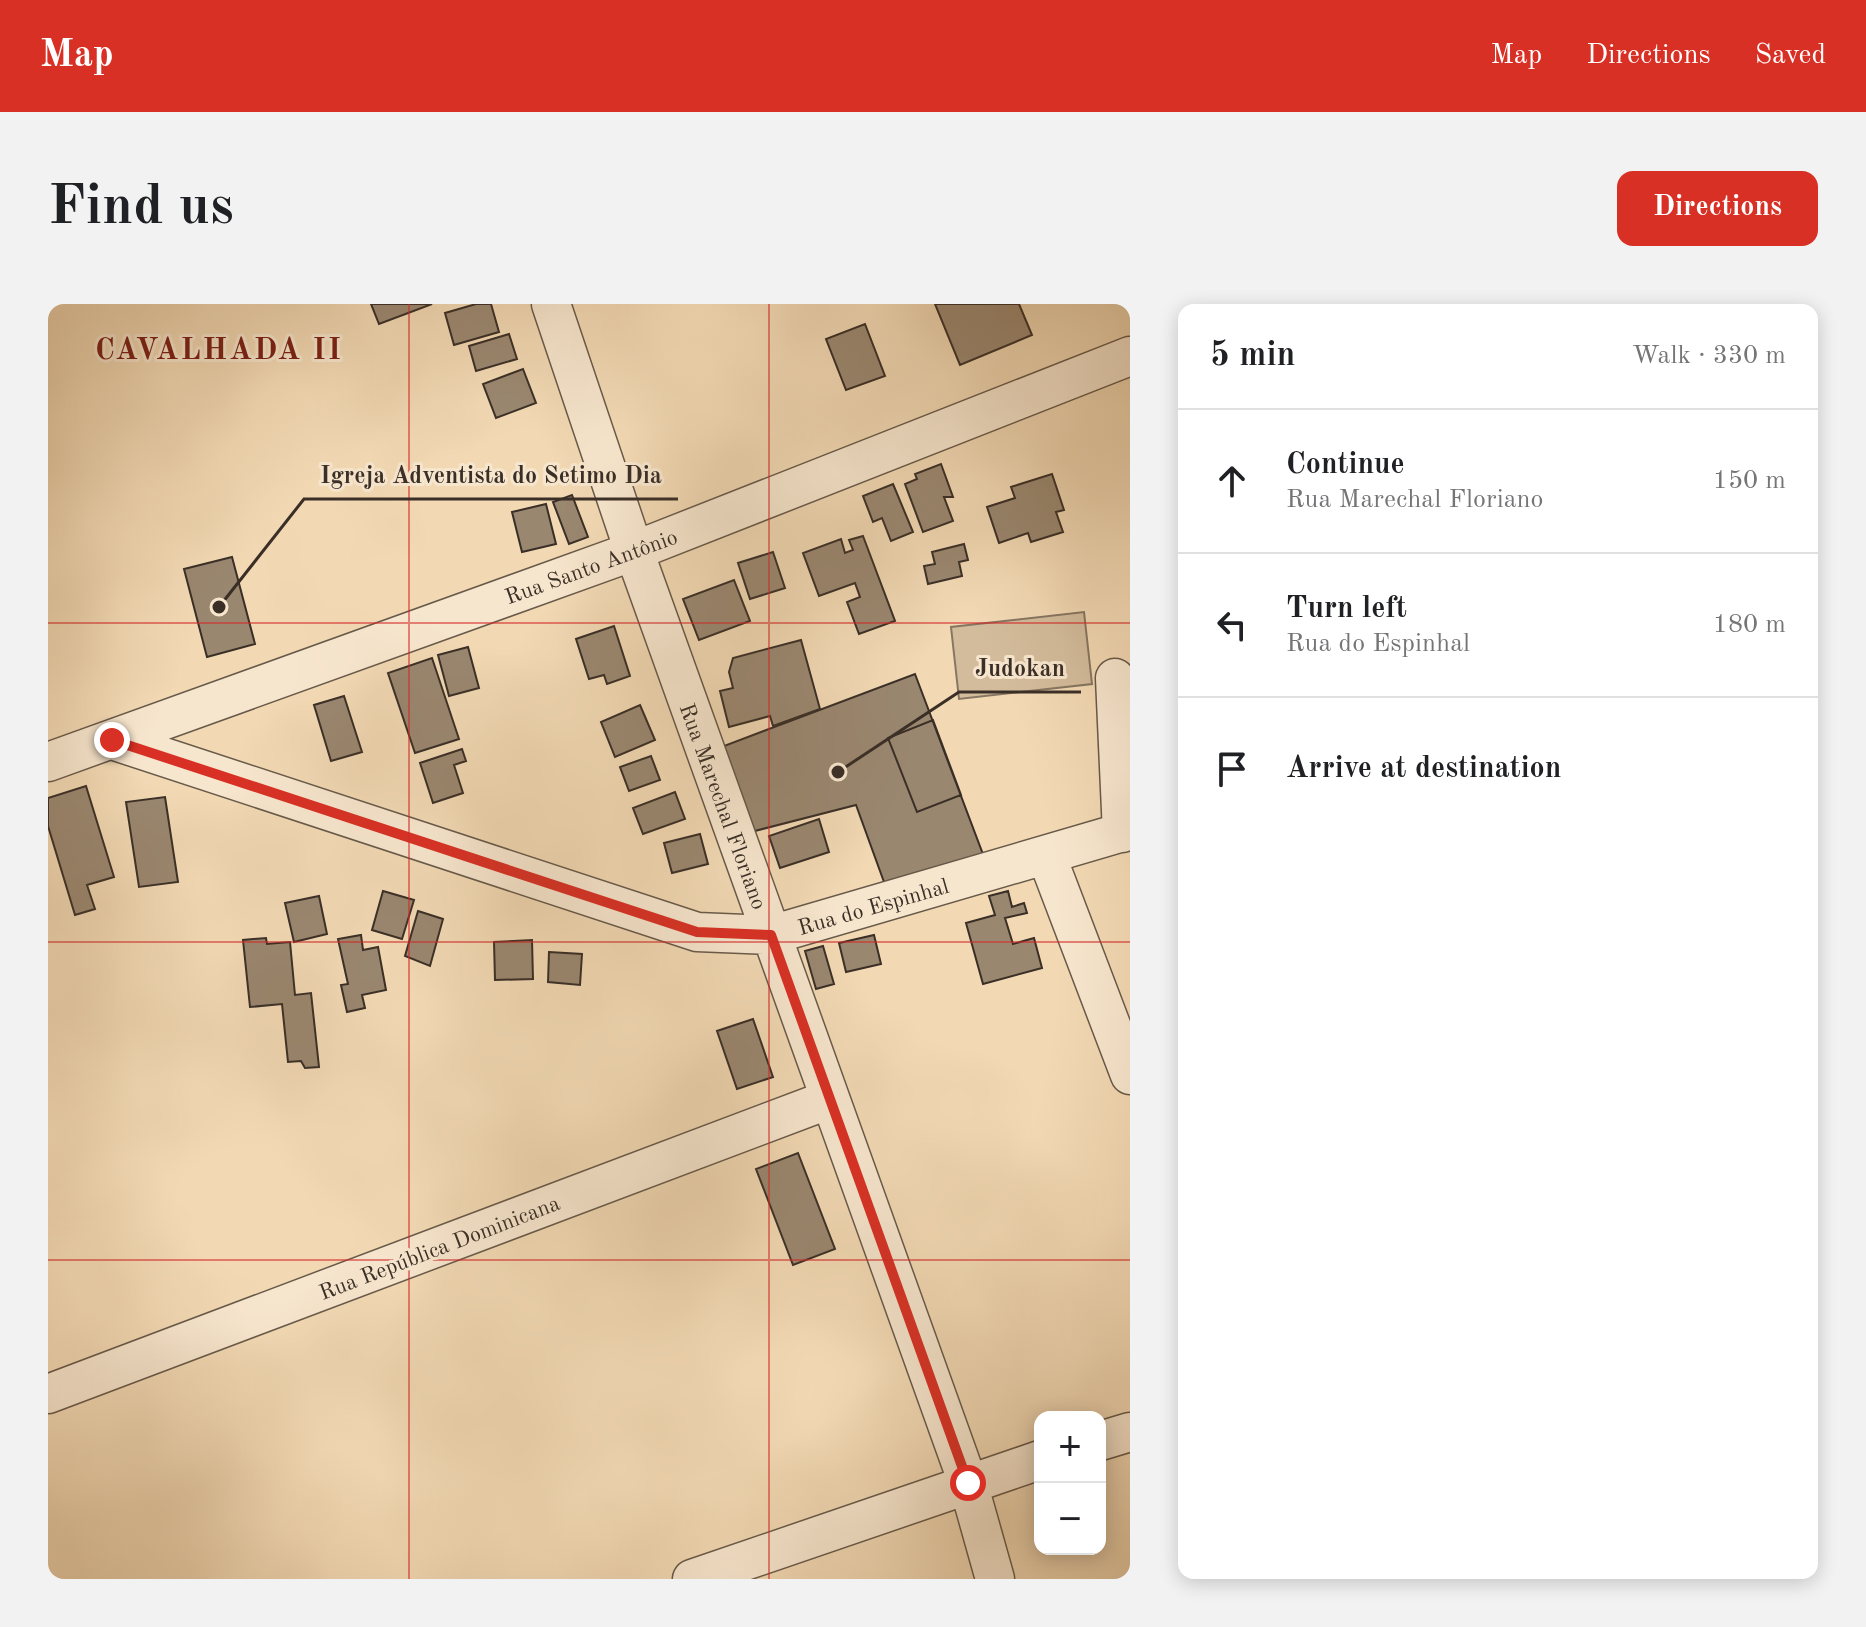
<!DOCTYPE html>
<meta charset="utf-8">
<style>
body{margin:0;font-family:"Old Standard TT",serif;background:#f2f2f2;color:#202124}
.controls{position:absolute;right:24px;bottom:24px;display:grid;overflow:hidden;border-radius:16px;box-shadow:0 4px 20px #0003}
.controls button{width:72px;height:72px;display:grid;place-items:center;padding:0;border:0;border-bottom:2px solid #e0e0e0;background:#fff;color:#202124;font:40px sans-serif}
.stop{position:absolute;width:24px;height:24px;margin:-18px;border:6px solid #d93025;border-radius:50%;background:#fff}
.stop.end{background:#d93025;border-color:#fff;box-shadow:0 2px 8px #0008}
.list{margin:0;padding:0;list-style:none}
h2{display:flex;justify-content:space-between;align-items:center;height:104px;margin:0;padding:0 32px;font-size:34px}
h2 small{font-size:26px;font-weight:400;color:#757577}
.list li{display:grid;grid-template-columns:52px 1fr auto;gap:24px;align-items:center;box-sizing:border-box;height:144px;padding:0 32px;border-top:2px solid #e0e0e0}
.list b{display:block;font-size:30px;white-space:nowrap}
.list p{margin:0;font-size:26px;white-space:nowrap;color:#757577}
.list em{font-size:26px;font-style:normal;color:#757577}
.icon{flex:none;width:44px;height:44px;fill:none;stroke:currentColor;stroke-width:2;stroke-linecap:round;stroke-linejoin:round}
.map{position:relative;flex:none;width:1082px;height:1275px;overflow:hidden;border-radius:16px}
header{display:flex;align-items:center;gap:48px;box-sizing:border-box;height:112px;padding:0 40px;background:#d93025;color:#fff}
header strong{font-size:38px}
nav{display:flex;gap:44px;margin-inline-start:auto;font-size:28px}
.intro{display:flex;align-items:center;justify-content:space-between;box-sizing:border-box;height:192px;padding:0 48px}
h1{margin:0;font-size:56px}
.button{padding:20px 36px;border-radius:16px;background:#d93025;color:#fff;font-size:28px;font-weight:700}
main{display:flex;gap:48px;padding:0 48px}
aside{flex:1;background:#fff;border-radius:16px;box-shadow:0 4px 20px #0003}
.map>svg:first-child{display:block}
.green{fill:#d3bc9c;stroke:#867662;stroke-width:2}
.building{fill:#9a8770;stroke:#3a2f27;stroke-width:2}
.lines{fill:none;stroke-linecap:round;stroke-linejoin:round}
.minor-casing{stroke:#685a4a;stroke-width:41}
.minor{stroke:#f7e6ce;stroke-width:38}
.route{stroke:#d93025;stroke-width:10}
.grid{fill:none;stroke:#d62828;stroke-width:2;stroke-opacity:0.55}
.labels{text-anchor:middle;stroke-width:6;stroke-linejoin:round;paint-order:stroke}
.street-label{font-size:22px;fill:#3a2f27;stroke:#f7e6ce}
.district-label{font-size:30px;font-weight:bold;letter-spacing:2px;fill:#7a1f14;stroke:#f7e6ce}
.leader{fill:none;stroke:#3a2f27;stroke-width:3}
.callout-dot{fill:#3a2f27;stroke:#f7e6ce;stroke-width:3}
.callout-label{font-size:24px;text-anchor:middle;font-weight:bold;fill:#3a2f27;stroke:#f7e6ce;stroke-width:6;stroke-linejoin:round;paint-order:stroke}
</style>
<header>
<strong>Map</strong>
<nav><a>Map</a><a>Directions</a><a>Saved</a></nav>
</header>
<div class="intro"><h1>Find us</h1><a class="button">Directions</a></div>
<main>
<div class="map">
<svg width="1082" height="1275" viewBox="0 0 1082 1275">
<rect width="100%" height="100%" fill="#f2d9b4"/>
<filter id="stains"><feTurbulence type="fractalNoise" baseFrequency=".0025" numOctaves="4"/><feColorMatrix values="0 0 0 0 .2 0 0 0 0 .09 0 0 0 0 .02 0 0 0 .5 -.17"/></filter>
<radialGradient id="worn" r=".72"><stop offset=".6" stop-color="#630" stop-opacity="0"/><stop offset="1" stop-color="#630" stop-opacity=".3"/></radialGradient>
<!-- green -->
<path class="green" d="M1036,308L1044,380L911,395L903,323Z"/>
<!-- building -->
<path class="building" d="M323,0H384L331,20Z
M428,0H443L451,28L406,41L397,9Z
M887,0H971L984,31L912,61Z
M817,20L837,72L798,86L778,35Z
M461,30L469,55L428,67L421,42Z
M475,65L488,99L448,114L435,80Z
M893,160L905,193H896L905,217L875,228L857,180L869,175L867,170Z
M1004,170L1016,206L1008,208L1015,228L983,238L980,229L951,239L939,203L967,194L963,183Z
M845,180L865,228L843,237L834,214L825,218L815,192Z
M524,191L540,233L521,240L505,198Z
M498,200L508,240L474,248L464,208Z
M815,232L847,317L811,330L799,298L812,293L807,279L771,292L755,249L793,235L797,249L805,246L801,236Z
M916,240L920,256L911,258L914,272L880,280L876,262L887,260L884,248Z
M725,248L737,284L702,295L690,259Z
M184,253L207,340L159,353L136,265Z
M686,276L702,317L651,336L635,295Z
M566,322L582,372L559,380L556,371L541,375L528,335Z
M753,336L772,405L725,422L722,412L681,423L672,387L685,384L681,368L685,354Z
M420,343L431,384L401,392L390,351Z
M384,354L411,435L367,449L340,369Z
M867,370L936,553L840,589L808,501L695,530L668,445Z
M296,392L314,448L283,457L266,401Z
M592,401L607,436L567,453L553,418Z
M885,416L913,491L869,508L840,434Z
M414,445L418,457L406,461L415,489L385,499L372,459Z
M603,452L612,476L581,487L572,463Z
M38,482L66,573L39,581L47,605L27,611L0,522V494Z
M627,488L637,515L595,530L585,504Z
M117,493L130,578L91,583L78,498Z
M771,515L781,548L732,564L721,532Z
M652,530L660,560L624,569L616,539Z
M335,587L366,596L354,635L324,626Z
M960,587L964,603L976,599L979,609L957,614L965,640L986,634L994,664L935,680L918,619L947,611L941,592Z
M271,592L279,630L246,638L237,599Z
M370,607L395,615L382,662L357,652Z
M313,631L315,646L330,643L338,686L314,691L317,704L299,708L293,681L300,680L290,635Z
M826,631L833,660L798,668L791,639Z
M218,634L219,640L242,638L247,691L263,689L271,763L257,764L253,757L240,758L234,700L202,703L195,636Z
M484,636L485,675L447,676L446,638Z
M775,642L786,680L768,685L757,647Z
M501,648L534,650L532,681L500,678Z
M705,715L725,773L689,785L669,727Z
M750,849L787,945L745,961L708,865Z"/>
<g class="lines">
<!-- minor casing -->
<g class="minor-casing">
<path id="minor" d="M503,0L586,247L920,1179L947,1275
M1067,374L1074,529
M64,436L649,628L723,631L1082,526
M0,458L586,247L1082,52
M999,553L1082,771
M0,1090L782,795
M1052,1137L1082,1128
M644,1275L992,1156"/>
</g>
<!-- minor -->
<use href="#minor" class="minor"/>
</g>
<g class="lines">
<!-- route -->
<path class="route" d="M64,436L649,628L723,631L920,1179"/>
</g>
<!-- grid -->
<path class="grid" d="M361,0V1275M721,0V1275M0,319H1082M0,638H1082M0,956H1082"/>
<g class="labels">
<!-- street labels -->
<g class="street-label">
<text transform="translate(543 262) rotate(-20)" y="8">Rua Santo Antônio</text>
<text transform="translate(676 502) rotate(70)" y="8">Rua Marechal Floriano</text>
<text transform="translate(825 602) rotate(-16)" y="8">Rua do Espinhal</text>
<text transform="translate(391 943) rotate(-21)" y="8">Rua República Dominicana</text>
</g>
<!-- district labels -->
<g class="district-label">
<text x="171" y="55">CAVALHADA II</text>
</g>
</g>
<!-- callouts -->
<path class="leader" d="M171 303L256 195H630M790 468L911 388H1033"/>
<g class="callout-dot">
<circle cx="171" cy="303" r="8"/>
<circle cx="790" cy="468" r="8"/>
</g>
<g class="callout-label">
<text x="443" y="179">Igreja Adventista do Setimo Dia</text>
<text x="972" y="372">Judokan</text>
</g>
<rect width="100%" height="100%" filter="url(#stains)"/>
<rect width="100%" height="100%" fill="url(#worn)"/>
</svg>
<div class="controls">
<button>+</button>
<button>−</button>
</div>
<div class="stop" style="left:920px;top:1179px"></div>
<div class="stop end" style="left:64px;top:436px"></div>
</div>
<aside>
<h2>5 min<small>Walk · 330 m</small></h2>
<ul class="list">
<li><svg class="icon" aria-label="ahead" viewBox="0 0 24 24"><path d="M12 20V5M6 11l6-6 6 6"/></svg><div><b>Continue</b><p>Rua Marechal Floriano</p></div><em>150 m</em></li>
<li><svg class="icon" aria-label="left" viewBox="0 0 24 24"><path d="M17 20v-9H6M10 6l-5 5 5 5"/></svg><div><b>Turn left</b><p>Rua do Espinhal</p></div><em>180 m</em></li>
<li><svg class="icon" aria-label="arrive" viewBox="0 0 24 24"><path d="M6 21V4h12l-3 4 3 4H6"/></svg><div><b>Arrive at destination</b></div></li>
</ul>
</aside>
</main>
